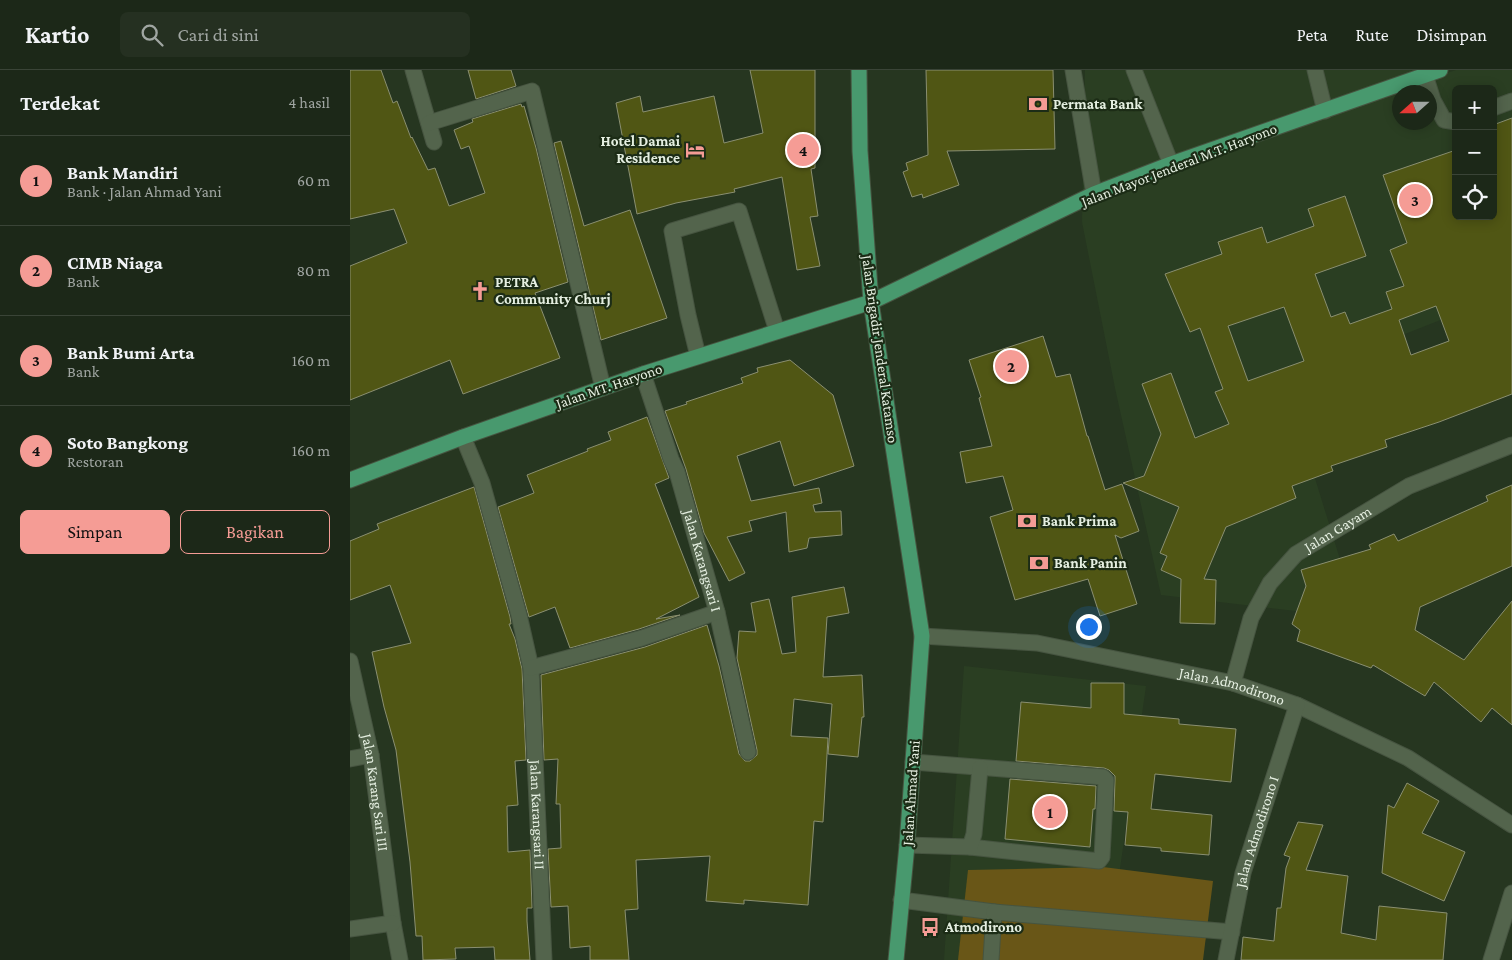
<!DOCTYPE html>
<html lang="id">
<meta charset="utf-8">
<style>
body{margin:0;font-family:"Crimson Pro",serif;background:#253021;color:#f1f3f6}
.controls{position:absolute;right:15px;top:15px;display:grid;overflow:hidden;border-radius:8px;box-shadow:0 2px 12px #0003}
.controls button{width:45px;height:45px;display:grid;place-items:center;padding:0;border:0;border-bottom:1px solid #3a4437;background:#1c2818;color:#f1f3f6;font:25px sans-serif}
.compass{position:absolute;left:1042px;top:15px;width:45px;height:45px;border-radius:50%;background:#1c2818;box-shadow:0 2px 12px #0003;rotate:249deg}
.you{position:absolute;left:738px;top:556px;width:18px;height:18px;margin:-12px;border:4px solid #fff;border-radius:50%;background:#1a73e8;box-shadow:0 0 0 8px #1a73e833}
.badge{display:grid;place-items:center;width:32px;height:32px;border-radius:50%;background:#f59c95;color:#111;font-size:16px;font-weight:700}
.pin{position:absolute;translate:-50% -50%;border:2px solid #fff;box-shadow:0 1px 5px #0006}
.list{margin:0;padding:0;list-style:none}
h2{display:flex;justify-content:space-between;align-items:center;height:65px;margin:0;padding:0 20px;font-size:21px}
h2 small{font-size:16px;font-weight:400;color:#a0a6a2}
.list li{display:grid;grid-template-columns:32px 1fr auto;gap:15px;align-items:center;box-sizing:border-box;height:90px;padding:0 20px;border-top:1px solid #3a4437}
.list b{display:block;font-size:19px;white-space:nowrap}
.list p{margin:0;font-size:16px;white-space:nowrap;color:#a0a6a2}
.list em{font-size:16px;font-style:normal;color:#a0a6a2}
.actions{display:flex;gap:10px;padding:15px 20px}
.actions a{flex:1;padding:11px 0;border:1px solid #f59c95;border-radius:8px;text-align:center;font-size:18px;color:#f59c95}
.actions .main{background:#f59c95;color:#111}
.icon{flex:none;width:28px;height:28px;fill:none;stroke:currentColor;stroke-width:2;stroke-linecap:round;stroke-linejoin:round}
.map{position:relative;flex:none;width:1162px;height:890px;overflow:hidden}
header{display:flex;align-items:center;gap:30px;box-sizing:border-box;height:70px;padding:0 25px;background:#1c2818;border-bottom:1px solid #3a4437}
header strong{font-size:24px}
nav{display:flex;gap:28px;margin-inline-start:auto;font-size:18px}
.search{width:350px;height:45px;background:#253021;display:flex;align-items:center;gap:12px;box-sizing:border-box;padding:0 18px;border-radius:8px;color:#a0a6a2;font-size:19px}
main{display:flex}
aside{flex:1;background:#1c2818}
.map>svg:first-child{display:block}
.built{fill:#2a3e22;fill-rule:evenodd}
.green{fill:#695617}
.building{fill:#505614;stroke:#8a8f71;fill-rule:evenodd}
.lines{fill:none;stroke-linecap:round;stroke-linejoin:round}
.minor-casing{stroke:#465440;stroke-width:17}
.major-casing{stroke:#465440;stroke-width:17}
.minor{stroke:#53644c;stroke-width:15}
.major{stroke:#48996e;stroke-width:15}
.labels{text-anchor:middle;stroke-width:4.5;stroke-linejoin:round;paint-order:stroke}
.poi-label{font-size:15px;font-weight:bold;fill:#e5efe1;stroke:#1c2c16;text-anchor:start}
.street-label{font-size:15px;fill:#e5efe1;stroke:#1c2c16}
</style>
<header>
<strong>Kartio</strong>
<div class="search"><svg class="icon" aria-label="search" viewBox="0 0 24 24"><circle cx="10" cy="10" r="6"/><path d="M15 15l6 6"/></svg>Cari di sini</div>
<nav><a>Peta</a><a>Rute</a><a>Disimpan</a></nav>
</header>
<main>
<aside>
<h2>Terdekat<small>4 hasil</small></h2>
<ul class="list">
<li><span class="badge">1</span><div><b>Bank Mandiri</b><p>Bank · Jalan Ahmad Yani</p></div><em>60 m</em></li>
<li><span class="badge">2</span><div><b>CIMB Niaga</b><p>Bank</p></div><em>80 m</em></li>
<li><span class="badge">3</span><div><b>Bank Bumi Arta</b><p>Bank</p></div><em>160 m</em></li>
<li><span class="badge">4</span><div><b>Soto Bangkong</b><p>Restoran</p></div><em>160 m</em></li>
</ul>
<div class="actions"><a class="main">Simpan</a><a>Bagikan</a></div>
</aside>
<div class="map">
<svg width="1162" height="890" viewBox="0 0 1162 890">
<rect width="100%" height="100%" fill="#263620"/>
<!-- built -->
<path class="built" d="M735,0H1080L1081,8L1106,0H1162V222L935,311L997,512V547L811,525L765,318L732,152ZM1106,19H1143V146H1106ZM1050,22H1080V52H1050Z
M614,596L796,616L757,890H594Z"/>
<!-- green -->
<path class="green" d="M753,797L863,811L853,890H608L618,800Z"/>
<!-- building -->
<path class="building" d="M0,0H31L43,33L47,31L61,68L62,67L78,100L85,98L99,136L135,123L119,76L111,79L104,60L123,52L122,49L171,34L172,37L174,36L186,78L218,212L185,223L210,288L113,324L100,290L0,330V196L57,173L44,139L0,149Z
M118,0H161L166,16L126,29Z
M400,0H465V98L461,99L468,146L460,147L470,196L447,200L432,107L384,119L385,122L326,133L287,144L266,33L290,26L293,42L364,26L374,73L413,63Z
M576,0H703L705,79L597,81L609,115L573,128L572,124L562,127L553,102L558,100L556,93L578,85Z
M1162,48V324L1089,352L1035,370L1037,377L981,396L983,401L942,416L946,428L876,457L854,509L866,510L865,554L830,553L831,509L811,500L817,486L810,483L829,437L773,413L794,406L811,364L792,314L821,303L845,368L879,354L865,322L873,319L850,258L840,262L815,204L872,184L868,172L912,157L917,173L964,156L958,139L995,126L1016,186L965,204L981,247L995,242L1000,254L1042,239L1036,222L1054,216L1040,180L1057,173L1033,105L1106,80V146H1143V55ZM1086,236L1099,271L1061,285L1049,250ZM934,237L954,291L898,311L878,256Z
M211,71L234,156L280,140L317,248L251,270L204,73Z
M693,266L706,307L720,304L737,366H738L755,420L772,414L789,461L771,468L765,465L787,534L750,546L738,509L665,530L640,447L663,440L653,406L616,413L610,382L642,376L629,328L631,327L619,290Z
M440,290L483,325L504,396L444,416L430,371L387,386L401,431L469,418L472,433L463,435L465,442L491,441L492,465L459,468L457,478L439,482L436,442L399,451L402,461L377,467L395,503L379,511L354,463L336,399L315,341L337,334L336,332L393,313L391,308L408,302L407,298Z
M297,347L319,408L305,414L349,527L306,549L330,545L289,559L220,578L205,537L179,547L148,437L184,423L177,405L238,381L237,379L261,370L258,362Z
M1162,415V496L1070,537L1065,560L1114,590L1162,531V655L1142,638L1131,652L1084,612L1075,626L1023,595L1021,598L947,571L950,560L942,554L956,516L951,500L1021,479L1019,475L1044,464L1048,471L1138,431L1136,426Z
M124,417L160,547L161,554H159L165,569L172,599L176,690L165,691L168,735L157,736L158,782L180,780L182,838H177V851L180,890H145L144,877L105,878L106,889L73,890L72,866H66L60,792L46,680L34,637L22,582L61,573L40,515L0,530V471L29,459L27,454Z
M494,517L499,543L477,547L473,607L512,605L514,647H512L508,687L478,684L482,634L444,629L441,666L478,668L473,752L464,751L458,835L394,830V834L356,831L360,786L286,790L288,839L275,840L279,890H240V876L220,878L218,836L201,837L198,779L211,778L210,734H206L208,689L194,690L191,605L295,577L357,555L369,596L389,684L395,691H400L407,685V680L387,588L389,561L406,562L401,533L419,529L432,584L446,582L442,527Z
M741,613H774V644L829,649V654L886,659L881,712L805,704L801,739L862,745L859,785L811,781V778L775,775L778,742L764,741L765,710V706L759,700L754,698L666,691L671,632L741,638Z
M660,709L746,716L745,739H743L740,777L655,769Z
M1057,713L1089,731L1072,763L1115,782L1094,831L1032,803L1038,735L1044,738Z
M948,752L973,755L956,800L998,806L991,863L1026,870L1029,836L1097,843L1093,890H891L893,867L924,871L927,838H931L936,798L940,787L934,785Z"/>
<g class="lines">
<!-- minor casing -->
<g class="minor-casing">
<g id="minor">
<path d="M63,0L84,72"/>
<path d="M723,0L744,124"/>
<path d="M784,0L821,94"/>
<path d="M965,0L975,41"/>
<path d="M1075,5L1083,30L1094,50L1106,52"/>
<path d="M1143,38L1162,31"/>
<path d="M79,53L182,21L253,318"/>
<path d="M348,286L338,245L322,161L389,141L427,261"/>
<path id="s1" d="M293,304L321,389L327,402L367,542L398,682"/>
<path id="s2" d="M113,367L132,413L169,545L181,598L194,890"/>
<path id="s3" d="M572,566L687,573L883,613L947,635L1058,688L1162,755"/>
<path id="s4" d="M0,591L21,685L43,853L50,890"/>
<path d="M181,598L292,568L367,542"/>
<path id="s5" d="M883,613L901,548L920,513L946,484L1059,416L1162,375"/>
<path d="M0,689L21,685"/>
<path d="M563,692L753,707L756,710L752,787L749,791L620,777"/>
<path d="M557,775L620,777L624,764L630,698"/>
<path d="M551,830L644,842L641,890"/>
<path d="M644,842L882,862"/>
<path d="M0,859L43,853"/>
<path id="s6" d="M876,890L893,803L947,635"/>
<path d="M1141,890L1162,823"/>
</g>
</g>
<!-- major casing -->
<g class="major-casing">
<path id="major" d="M509,0L510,81L521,232L572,566L557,775L546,890
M0,410L113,367L293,304L521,232L744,124L821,94L1090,0"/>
</g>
<!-- minor -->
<use href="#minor" class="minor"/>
<!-- major -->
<use href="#major" class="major"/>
</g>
<!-- icons -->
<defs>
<g id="bank-bare" transform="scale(1.5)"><path d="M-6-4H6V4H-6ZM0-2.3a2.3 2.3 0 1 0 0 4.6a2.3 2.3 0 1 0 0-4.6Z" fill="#f59c95" stroke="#1c2c16" stroke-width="2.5" paint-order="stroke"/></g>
<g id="hotel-bare" transform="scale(1.5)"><path d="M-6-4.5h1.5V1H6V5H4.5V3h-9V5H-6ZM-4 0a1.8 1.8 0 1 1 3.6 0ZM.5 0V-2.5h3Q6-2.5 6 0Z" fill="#f59c95" stroke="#1c2c16" stroke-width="2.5" paint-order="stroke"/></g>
<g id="church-bare" transform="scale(1.5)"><path d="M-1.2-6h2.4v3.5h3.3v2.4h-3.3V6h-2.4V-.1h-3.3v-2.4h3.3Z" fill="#f59c95" stroke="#1c2c16" stroke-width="2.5" paint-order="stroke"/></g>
<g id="bus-bare" transform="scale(1.5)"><path d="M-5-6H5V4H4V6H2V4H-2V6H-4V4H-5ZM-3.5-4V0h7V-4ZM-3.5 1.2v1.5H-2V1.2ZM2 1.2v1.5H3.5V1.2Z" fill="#f59c95" stroke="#1c2c16" stroke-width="2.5" paint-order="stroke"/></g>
</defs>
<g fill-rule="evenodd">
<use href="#bank-bare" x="688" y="34"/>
<use href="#hotel-bare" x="345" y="80"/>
<use href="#church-bare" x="130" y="221"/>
<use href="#bank-bare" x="677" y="451"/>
<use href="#bank-bare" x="689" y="493"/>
<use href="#bus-bare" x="580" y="857"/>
</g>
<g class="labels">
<!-- poi labels -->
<g class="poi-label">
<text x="703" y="39">Permata Bank</text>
<text x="330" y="76" text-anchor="end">Hotel Damai<tspan x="330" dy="17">Residence</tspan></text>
<text x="145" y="217">PETRA<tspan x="145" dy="17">Community Churj</tspan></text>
<text x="692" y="456">Bank Prima</text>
<text x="704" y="498">Bank Panin</text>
<text x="595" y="862">Atmodirono</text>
</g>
<!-- street labels -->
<g class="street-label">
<text transform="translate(829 95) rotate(-21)" y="5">Jalan Mayor Jenderal M.T. Haryono</text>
<text transform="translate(530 279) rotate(82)" y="5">Jalan Brigadir Jenderal Katamso</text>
<text transform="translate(259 316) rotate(-19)" y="5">Jalan MT. Haryono</text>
<text dy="5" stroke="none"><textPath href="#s5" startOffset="195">Jalan Gayam</textPath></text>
<text dy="5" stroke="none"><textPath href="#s1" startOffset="196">Jalan Karangsari I</textPath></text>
<text dy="5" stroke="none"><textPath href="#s3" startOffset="315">Jalan Admodirono</textPath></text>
<text dy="5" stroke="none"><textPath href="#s4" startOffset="134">Jalan Karang Sari III</textPath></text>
<text transform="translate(561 723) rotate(-86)" y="5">Jalan Ahmad Yani</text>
<text dy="5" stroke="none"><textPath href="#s2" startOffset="388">Jalan Karangsari II</textPath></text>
<text dy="5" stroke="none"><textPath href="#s6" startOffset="132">Jalan Admodirono I</textPath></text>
</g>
</g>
</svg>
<div class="controls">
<button>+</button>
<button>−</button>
<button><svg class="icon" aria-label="locate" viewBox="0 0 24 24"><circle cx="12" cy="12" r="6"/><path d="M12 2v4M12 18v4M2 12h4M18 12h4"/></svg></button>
</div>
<svg class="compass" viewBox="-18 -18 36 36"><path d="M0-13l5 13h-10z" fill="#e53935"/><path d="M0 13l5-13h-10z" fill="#a0a6a2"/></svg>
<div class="you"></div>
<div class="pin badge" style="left:700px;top:742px">1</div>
<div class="pin badge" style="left:661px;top:296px">2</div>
<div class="pin badge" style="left:1065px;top:130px">3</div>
<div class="pin badge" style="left:453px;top:80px">4</div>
</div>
</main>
